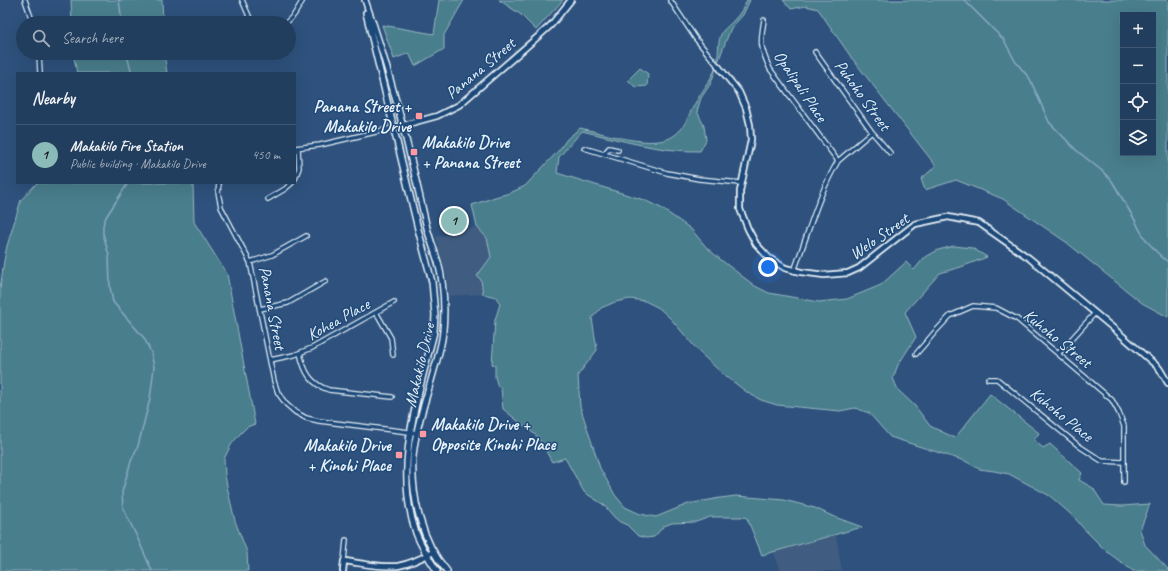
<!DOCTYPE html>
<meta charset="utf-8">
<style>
body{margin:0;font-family:Caveat,sans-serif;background:#2a4564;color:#f1f3f6}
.controls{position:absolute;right:12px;top:12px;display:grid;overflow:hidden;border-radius:0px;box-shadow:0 4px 16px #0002}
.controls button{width:36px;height:36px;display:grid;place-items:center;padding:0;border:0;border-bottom:1px solid #3f5773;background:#223e5e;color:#f1f3f6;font:20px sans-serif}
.you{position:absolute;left:768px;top:267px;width:14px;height:14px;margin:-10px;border:3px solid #fff;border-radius:50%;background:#1a73e8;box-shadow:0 0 0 6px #1a73e833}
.badge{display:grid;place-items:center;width:26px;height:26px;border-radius:50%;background:#8bbbb9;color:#111;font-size:13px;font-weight:700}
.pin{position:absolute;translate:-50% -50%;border:2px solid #fff;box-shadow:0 1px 4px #0006}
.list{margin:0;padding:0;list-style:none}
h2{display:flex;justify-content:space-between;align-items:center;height:52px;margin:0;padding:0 16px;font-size:17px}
h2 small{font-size:13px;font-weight:400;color:#a2aebc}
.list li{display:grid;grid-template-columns:26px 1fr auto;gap:12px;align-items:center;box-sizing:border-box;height:60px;padding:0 16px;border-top:1px solid #3f5773}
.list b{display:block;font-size:15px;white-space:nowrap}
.list p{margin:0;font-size:13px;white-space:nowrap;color:#a2aebc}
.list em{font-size:13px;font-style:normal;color:#a2aebc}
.icon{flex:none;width:22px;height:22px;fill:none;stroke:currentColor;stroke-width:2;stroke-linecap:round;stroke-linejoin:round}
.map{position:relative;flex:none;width:1168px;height:571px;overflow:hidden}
.search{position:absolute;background:#223e5e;box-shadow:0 4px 16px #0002;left:16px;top:16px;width:280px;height:44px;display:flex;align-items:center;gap:10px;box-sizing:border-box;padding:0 14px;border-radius:22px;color:#a2aebc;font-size:15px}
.panel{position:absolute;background:#223e5e;box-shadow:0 4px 16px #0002;left:16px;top:72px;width:280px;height:112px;border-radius:0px}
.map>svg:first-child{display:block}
.built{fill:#3f5b81}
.green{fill:#4a7e8c;stroke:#99b8c2;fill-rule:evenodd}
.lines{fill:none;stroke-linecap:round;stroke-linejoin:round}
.stream{stroke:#89aac7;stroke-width:1.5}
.minor-casing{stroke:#e8f1f8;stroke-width:6}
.tertiary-casing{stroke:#e8f1f8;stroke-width:8}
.secondary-casing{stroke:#e8f1f8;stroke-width:8}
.minor{stroke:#1f4a7a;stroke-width:3.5}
.tertiary{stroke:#1f4a7a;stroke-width:4.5}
.secondary{stroke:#1f4a7a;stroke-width:5}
.poi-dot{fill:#ff9aa2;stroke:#1f4a7a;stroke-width:1.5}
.labels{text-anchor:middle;stroke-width:3;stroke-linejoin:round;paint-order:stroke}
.street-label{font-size:17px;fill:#e8f1f8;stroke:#1f4a7a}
.poi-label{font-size:17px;font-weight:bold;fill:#e8f1f8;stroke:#1f4a7a;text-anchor:end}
</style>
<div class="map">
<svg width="1168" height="571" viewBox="0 0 1168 571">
<rect width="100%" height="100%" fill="#2e527d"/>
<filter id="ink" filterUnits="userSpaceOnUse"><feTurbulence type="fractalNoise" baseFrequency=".025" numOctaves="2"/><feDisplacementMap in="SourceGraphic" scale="8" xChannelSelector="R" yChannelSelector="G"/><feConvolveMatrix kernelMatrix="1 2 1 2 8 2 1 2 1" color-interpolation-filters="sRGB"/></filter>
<g filter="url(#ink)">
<!-- built -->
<path class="built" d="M477,227L487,238L491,257L477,276L481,280L483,294L449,296L447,278L436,237Z
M836,535L842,571H780L773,551Z"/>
<!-- green -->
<path class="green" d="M71,0H162L163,23H72Z
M439,0H464L444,35V49L415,66L409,53L394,59L382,25L434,34Z
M499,0H563L536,30L520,14Z
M747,0H750L743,15L731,28L722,51L711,83L701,98L697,111L704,126L706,140L700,151C660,152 620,140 582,131L559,157L557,173L644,200L661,208L691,229L707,248L721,260L755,286L769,293L819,302L847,299L881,285L906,262L914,270L924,258L938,250L954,246L972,248L987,257L961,267L940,273L905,312L916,337L898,365L893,378L898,390L915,406L930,426L955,438L990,394L1039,433L1034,440L1043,448L1050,444L1082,473L1079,480L1093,488L1104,505L1122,506L1150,504L1140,530L1145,545L1168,569V571H1133L1106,551L1084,529L1074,517L1050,496L1009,474L994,471L979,469L965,461L890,437L869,413L855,408L840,411L777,405L761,400L748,393L723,374L700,353L671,319L659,308L645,301L630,299L615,302L601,308L592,318L597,350L578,375L580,406L600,468L615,495L625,507L640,514L656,517L688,504L720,498L736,496L784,500L815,508L832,516L862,527L762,555L747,518L743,517H710L696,522L672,523L664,526L654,537L646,538L638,536L627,525L620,522L614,517L604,505L584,492L565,458L552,462L538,437L503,409L501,387H498L495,377V365L492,364L495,320L500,304L496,297L483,294L481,280L477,276L491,257L487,238L477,227L472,205L495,197L510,193L525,186L559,150L567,139L580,128C604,133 655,151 675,135C684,128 687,119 692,109C699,95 710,82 716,67C720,56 716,41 723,31C726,27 731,24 734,20C740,14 744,7 747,0Z
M783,0H1168V317L1142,303L1066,242L1003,199L956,180L925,190L921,179L936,166L851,57L818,9L806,6L791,9ZM1123,15H1153V153H1123Z
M73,53H164L167,73H77Z
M640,68L648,74L647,86L635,87L628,80Z
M37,183H193L194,222L227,274L255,424L247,427L240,434L231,445L224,459L225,475L228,491L235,521L247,552L248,571H0V288L4,261L7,246L21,200Z"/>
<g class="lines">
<!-- stream -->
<path class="stream" d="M119,0L122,23
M964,0L1004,40L1015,61L1030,79L1049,122L1076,150L1101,170L1112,181L1136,222C1142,237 1155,252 1168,262
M126,53L132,73
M128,183L106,217L103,225V233L109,256L110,287L113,302L144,338L151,352L154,367L150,399L138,446L131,461L122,492L123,508L137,537L152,571"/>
<!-- minor casing -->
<g class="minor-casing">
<path id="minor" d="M25,0L33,23
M242,0L252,23
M670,0L696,39L718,66
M764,20C760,43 760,47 770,69L838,161
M286,23L294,15L303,0
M815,52L872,132L890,153
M39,53L40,73
M295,148L320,145L393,128
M584,148L667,173L699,179L741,183
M604,154L609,148L618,150
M295,179L299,168L298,148
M219,183L218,192L221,207L250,262L274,381L278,393L286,404L295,412L306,418L319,421L417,433
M268,199L285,189L292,183
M250,262L272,255L306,236
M794,271C808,234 818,195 838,161L872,132
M260,309L288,303L326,281
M376,312L391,338L393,355
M300,353C304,371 310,384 329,390L392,397
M916,354L935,332L950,316L973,306L996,308L1017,319L1091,382L1112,400L1119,413L1124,426V482
M1058,354L1095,313
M270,360L294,355L312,348L394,302
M988,379H997L1079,446L1102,461L1123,462
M344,561L346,540"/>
</g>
<!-- tertiary casing -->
<g class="tertiary-casing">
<path id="tertiary" d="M718,66L739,92L746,108L750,125L751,140L740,191V209L748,229L756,244L769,258L785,268L801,272L824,275L848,273L859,268L915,224L948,217L979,223L1029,258L1119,333L1159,368L1168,383
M393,128L437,116L459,105L541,34L551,25L571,0
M343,571L344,561C361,563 381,568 398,566C410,564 422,558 433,552"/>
</g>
<!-- secondary casing -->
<g class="secondary-casing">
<path id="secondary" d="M365,0C391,73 409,149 426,224C429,237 434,249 438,262C444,284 445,308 443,331C442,347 435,365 431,381C424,405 415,432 413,457C411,496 421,541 447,571
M366,13L418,229L432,282L435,315L434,332C418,397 393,467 416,533C421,546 429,559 437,571"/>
</g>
<!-- minor -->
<use href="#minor" class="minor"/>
<!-- tertiary -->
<use href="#tertiary" class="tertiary"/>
<!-- secondary -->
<use href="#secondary" class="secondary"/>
</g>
</g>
<!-- markers -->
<g class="poi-dot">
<rect x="415" y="112" width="8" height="8" rx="2"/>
<rect x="410" y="148" width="8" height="8" rx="2"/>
<rect x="419" y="430" width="8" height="8" rx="2"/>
<rect x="395" y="451" width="8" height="8" rx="2"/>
</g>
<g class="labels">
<!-- street labels -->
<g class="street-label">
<text transform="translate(480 68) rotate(-40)" y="6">Panana Street</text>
<text transform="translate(801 86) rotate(56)" y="6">Opalipali Place</text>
<text transform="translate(863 95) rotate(54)" y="6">Puhoho Street</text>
<text transform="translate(879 236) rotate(-35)" y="6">Welo Street</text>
<text transform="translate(273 308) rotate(79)" y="6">Panana Street</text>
<text transform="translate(338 319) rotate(-29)" y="6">Kohea Place</text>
<text transform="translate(1058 338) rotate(39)" y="6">Kuhoho Street</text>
<text transform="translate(419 365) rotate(-77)" y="6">Makakilo Drive</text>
<text transform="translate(1062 414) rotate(39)" y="6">Kuhoho Place</text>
</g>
<!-- poi labels -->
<g class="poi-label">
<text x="411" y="112">Panana Street +<tspan x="411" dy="20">Makakilo Drive</tspan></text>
<text x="422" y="148" text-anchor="start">Makakilo Drive<tspan x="422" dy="20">+ Panana Street</tspan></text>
<text x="431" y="430" text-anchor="start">Makakilo Drive +<tspan x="431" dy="20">Opposite Kinohi Place</tspan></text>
<text x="391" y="451">Makakilo Drive<tspan x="391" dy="20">+ Kinohi Place</tspan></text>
</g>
</g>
</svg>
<div class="controls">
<button>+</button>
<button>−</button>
<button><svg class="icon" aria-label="locate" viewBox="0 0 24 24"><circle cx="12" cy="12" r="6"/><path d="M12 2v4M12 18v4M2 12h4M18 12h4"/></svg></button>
<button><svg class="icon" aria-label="layers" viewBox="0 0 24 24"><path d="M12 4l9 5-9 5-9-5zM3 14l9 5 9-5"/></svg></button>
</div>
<div class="you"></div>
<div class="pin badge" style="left:454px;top:221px">1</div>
<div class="search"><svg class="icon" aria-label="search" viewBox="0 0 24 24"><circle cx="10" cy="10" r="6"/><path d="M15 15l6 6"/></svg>Search here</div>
<section class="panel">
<h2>Nearby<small></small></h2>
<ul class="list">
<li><span class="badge">1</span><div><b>Makakilo Fire Station</b><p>Public building · Makakilo Drive</p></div><em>450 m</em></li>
</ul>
</section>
</div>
